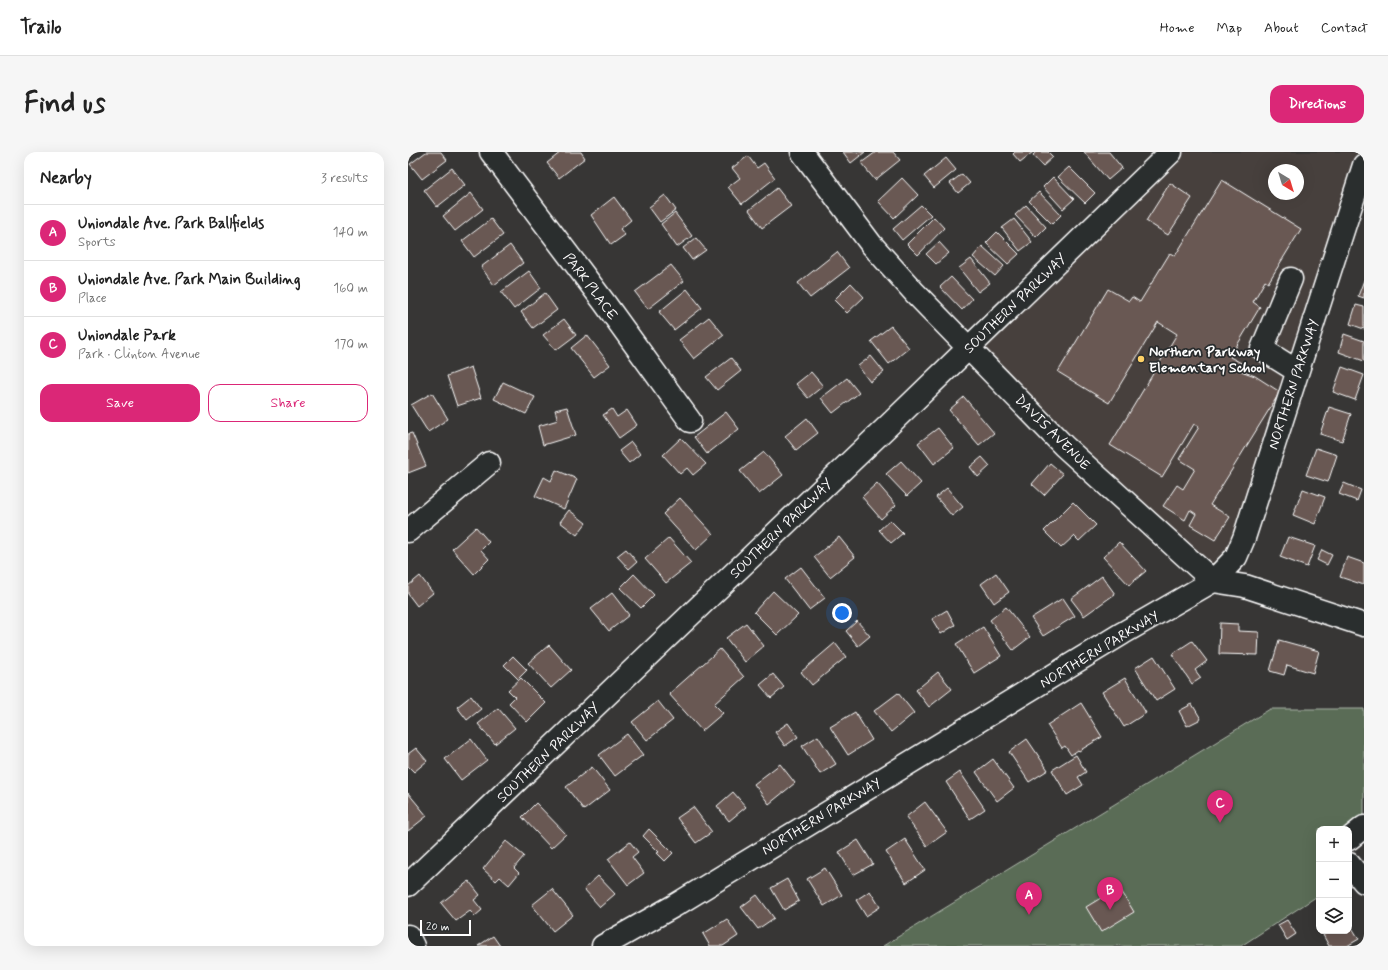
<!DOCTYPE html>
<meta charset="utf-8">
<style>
body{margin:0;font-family:Mynerve,sans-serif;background:#f6f6f6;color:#222}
.controls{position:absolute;right:12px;bottom:12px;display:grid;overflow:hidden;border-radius:8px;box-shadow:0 4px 16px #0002}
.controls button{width:36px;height:36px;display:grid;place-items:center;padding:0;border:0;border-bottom:1px solid #e0e0e0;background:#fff;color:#222;font:20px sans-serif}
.compass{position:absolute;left:860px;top:12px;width:36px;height:36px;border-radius:50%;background:#fff;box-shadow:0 4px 16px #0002;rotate:142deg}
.scale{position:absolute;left:12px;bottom:10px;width:51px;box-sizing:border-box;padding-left:4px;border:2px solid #fff;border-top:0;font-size:11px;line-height:14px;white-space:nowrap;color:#fff;-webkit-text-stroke:3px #2a2d2e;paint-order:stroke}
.you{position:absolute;left:434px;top:461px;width:14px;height:14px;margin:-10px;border:3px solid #fff;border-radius:50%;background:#1a73e8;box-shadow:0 0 0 6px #1a73e833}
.badge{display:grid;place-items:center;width:26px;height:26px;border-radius:50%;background:#db2777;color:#fff;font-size:13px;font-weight:700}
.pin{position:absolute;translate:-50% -33px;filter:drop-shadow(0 1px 2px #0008)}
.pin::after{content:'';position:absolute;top:21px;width:14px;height:12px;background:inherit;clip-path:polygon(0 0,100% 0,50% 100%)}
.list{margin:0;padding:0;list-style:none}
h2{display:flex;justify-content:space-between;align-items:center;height:52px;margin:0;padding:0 16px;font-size:17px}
h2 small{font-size:13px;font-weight:400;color:#767676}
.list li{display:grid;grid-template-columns:26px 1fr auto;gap:12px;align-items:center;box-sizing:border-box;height:56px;padding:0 16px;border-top:1px solid #e0e0e0}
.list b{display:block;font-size:15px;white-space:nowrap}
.list p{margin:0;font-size:13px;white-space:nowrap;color:#767676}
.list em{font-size:13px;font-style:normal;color:#767676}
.actions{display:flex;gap:8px;padding:12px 16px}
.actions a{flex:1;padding:9px 0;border:1px solid #db2777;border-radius:12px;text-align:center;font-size:14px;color:#db2777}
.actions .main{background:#db2777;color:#fff}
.icon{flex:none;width:22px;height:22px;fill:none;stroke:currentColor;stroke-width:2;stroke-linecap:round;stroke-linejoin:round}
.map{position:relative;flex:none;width:956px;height:794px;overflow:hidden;border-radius:12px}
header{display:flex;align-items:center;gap:24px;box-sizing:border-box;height:56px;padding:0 20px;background:#fff;border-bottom:1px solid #e0e0e0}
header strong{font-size:19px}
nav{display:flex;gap:22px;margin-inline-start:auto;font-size:14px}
.intro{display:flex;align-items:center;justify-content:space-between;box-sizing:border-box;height:96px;padding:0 24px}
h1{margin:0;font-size:28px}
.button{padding:10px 18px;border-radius:12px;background:#db2777;color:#fff;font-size:14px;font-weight:700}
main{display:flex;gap:24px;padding:0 24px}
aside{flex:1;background:#fff;border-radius:12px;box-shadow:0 4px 16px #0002}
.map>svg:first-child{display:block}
.built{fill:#46403e;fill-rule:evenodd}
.green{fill:#5a6c56;stroke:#acb6aa}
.building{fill:#695852;stroke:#fff}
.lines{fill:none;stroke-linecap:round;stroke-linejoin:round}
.minor-casing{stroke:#fff;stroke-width:25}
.major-casing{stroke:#fff;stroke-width:25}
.minor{stroke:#2a2d2e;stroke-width:22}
.major{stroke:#2a2d2e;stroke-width:22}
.poi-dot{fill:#ffd166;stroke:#2a2d2e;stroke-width:1.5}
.labels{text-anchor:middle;stroke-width:3.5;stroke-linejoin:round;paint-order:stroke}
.street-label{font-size:14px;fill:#fff;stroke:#2a2d2e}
.poi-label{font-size:14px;font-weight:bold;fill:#fff;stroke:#2a2d2e;text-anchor:start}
</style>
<header>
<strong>Trailo</strong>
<nav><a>Home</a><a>Map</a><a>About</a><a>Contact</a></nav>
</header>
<div class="intro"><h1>Find us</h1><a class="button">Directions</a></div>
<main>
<aside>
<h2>Nearby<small>3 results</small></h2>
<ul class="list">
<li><span class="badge">A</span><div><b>Uniondale Ave. Park Ballfields</b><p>Sports</p></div><em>140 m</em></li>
<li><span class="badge">B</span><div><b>Uniondale Ave. Park Main Building</b><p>Place</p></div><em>160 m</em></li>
<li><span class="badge">C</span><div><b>Uniondale Park</b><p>Park · Clinton Avenue</p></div><em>170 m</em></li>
</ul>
<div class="actions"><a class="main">Save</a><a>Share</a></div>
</aside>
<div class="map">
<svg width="956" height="794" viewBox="0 0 956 794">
<rect width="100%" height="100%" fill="#373635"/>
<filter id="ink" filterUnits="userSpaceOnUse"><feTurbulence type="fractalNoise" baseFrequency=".025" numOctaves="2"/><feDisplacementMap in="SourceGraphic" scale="8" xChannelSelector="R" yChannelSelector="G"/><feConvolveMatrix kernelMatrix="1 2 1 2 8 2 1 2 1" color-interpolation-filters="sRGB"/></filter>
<g filter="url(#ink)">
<!-- built -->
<path class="built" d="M763,0H956V13L836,386L805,429L561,196ZM866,18H890V42H866Z"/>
<!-- green -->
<path class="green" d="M862,557H956V665L941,677H911V743L833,794H475Z"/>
<!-- building -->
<path class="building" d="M18,0H33L39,8L14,27L2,12Z
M153,0H173L177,6L151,26L139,11Z
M435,0H457L443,11Z
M468,0H485L492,8L467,28L453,11Z
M607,0H625L612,10L605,2Z
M628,0H640L645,5L635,14L625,3Z
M676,0H701L714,16L700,28Z
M340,4L349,16L356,11L367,26L334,52L320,35L332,26L324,16Z
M538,6L548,18L526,36L516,24Z
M661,15L687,41L677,51L650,25Z
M44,16L57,33L29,55L16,38Z
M554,22L562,31L550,41L542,31Z
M645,25L666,47L655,57L635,35Z
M494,26L510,43L486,66L470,49Z
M814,28L893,77L860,131L857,129L845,150L852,155L822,205L837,213L833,219L847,224L872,240L802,353L822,365L807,388L782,373L788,362L782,358L777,368L755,354L769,333L775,337L787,317L771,307L791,275L786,272L754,325L702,293L769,182L750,170L701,251L650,220L700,137L721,149L724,145L732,150L762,101L767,104Z
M762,31L784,46L760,83L738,69Z
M369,36L383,54L354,76L341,58Z
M631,40L653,63L644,72L621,49Z
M63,41L75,57L47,79L35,64Z
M257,43L268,58L252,70L241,55Z
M206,45L223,68L212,77L217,83L203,93L183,63Z
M513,53L523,63L494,88L485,77Z
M618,53L638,75L628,85L607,63Z
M267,61L284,84L269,95L253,72Z
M526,65L536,76L510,103L499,92Z
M83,67L95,83L66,105L54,89Z
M606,67L624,90L612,99L594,76Z
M589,80L611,102L600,112L578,91Z
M288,86L298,98L284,108L275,96Z
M531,90L541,101L528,112L518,102Z
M102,93L115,111L86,133L73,115Z
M574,94L596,114L587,124L565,105Z
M429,100L441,116L402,146L390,131Z
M563,107L582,131L570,140L551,116Z
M263,113L276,129L240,157L227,140Z
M121,119L133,136L106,157L93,140Z
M543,125L564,147L554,158L532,135Z
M956,128V146L950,144Z
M443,131L456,145L439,161L426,148Z
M279,137L294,156L266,178L251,160Z
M137,141L149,158L125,176L113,160Z
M948,153L956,155V177L942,172Z
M301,165L316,183L286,207L271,188Z
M156,167L168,183L148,198L135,183Z
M483,174L501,196L481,212L463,189Z
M936,182L956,189V209L931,200Z
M179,183L202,213L186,225L163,196Z
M463,204L476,220L462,230L450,214Z
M323,206L333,219L309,238L298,225Z
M63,215L73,246L49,254L39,224Z
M934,215L956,223L947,248L925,240Z
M403,220L415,234L400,246L388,232Z
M439,226L451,241L425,261L413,246Z
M95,230L127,245L118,262L86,247Z
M24,241L40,267L20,280L3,253Z
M556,245L586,281L571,293L541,258Z
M159,255L168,283L135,293L130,274L150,268L147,258Z
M921,255L943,262L934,289L912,282Z
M204,257L209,265L219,258L229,273L211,286L195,263Z
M318,260L331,277L299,302L286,285Z
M399,266L410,281L388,298L377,284Z
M530,276L546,296L526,312L510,291Z
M4,281L18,314L0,321V282Z
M273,286L298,312L285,323L279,316L272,322L255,303Z
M223,290L232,302L221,311L211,299Z
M908,296L929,303L920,330L898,323Z
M356,300L375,323L351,342L332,319Z
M574,305L582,314L570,325L562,315Z
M493,309L513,331L499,344L478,322Z
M642,311L655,322L636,343L624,332Z
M148,318L169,327L156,357L127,344L136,325L143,329Z
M469,331L488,353L473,367L454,345Z
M936,331L953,338L949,349L931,342Z
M539,336L555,355L544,364L528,345Z
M895,337L917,345L907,372L885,363Z
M272,346L305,382L288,398L255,362Z
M665,350L688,373L671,389L666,384L653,396L636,379Z
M161,358L178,371L169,383L152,370Z
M482,368L495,381L483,391L471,378Z
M68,375L81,390L73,398L81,407L66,422L44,397Z
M431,385L447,405L422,425L406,405Z
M880,385L907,394L899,415L872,405Z
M261,386L283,411L258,431L237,407Z
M711,390L738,419L721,433L695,405Z
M218,397L229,410L221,417L209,404Z
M914,398L924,403L919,413L909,408Z
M939,405L956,411V433L932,425Z
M393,415L417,446L401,458L377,427Z
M588,421L601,440L586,451L573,432Z
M226,422L246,443L233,456L212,436Z
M12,424L25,441L9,454L0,442V434Z
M694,424L707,442L676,464L663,447Z
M365,439L390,463L369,483L346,460Z
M204,441L221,463L201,479L183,457Z
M655,446L667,464L635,484L623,466Z
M598,455L622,485L605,498L582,468Z
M539,458L547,473L533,482L524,467Z
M449,469L462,484L450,494L438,479Z
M338,471L356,494L337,510L318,486Z
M812,471L830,472V479L851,480L850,503L811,502Z
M575,475L593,504L566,521L548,492Z
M871,488L911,499L905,521L879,513L876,523L862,519Z
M784,489L799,509L787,518L793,526L784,532L764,502Z
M427,491L438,505L404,533L393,520Z
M141,493L163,518L143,536L120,511Z
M312,497L336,525L306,552L315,561L294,579L261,542Z
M105,504L119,518L110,527L96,513Z
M746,504L767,537L748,549L727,516Z
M530,520L544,537L521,555L508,538Z
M365,522L376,535L363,546L352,533Z
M113,526L138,551L119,570L101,551L107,545L100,538Z
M717,526L738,561L716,575L694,540Z
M490,541L506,561L483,580L466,559Z
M63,544L73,557L59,568L49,555Z
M250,549L265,568L239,588L224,570Z
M673,551L694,585L671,599L670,598L663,603L657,594L654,596L639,573Z
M784,552L793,567L779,574L771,559Z
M90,556L107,576L87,592L70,572Z
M447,560L464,588L440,603L422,575Z
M380,571L390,585L377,594L367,580Z
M219,582L235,603L207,624L191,603Z
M410,584L428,612L412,622L394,594Z
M63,587L79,608L53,628L37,607Z
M619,587L640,618L621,630L601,600Z
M8,596L19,609L6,620L0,614V602Z
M668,603L678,620L670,625L675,633L659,643L644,618Z
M585,607L606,636L589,649L568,620Z
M372,612L387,631L361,652L346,632Z
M184,615L202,638L176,658L158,635Z
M552,620L577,657L562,667L538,630Z
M325,640L338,655L321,669L309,654Z
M0,641L19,664L0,679Z
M517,650L539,680L519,694L498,665Z
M128,651L158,682L143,696L114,665Z
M285,655L304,680L288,691L269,666Z
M241,677L265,701L257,709L249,701L251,700L235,684Z
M497,687L517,718L498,731L478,700Z
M450,688L465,712L445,723L431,700Z
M98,689L116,704L106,716L111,721L101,733L92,725L88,729L75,717Z
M222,690L230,700L224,705L236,721L220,733L200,707Z
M417,716L434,743L416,754L399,727Z
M190,724L207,742L192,755L176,737Z
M379,727L391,749L376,758L363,736Z
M61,729L72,743L66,748L74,758L67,764L62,759L48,769L33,751Z
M711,735L726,760L693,780L678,755Z
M144,737L165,763L145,779L124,753Z
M462,739L472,755L458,764L448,748Z
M349,743L366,766L350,777L333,755Z
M319,767L330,784L315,794H302L295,782Z
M879,768L888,782L879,788L870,773Z
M941,771L951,787L939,794H921L915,783L923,779H941Z
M85,784L92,794H70Z"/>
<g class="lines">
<!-- minor casing -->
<g class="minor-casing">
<path id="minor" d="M83,0L196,150L282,269
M394,0L463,92L507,141L656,294L805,429L837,434L956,473
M883,127L854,197L889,219
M0,379L81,311
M941,687L956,675
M941,712L956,730
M0,733L483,271L763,0
M195,794L266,754L715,481L805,429L828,405L836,386L956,13"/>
</g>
<!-- major casing -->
<g class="major-casing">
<path id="major" d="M0,784L5,794"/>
</g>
<!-- minor -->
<use href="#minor" class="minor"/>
<!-- major -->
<use href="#major" class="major"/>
</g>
</g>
<!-- markers -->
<circle class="poi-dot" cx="733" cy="207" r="4"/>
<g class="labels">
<!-- street labels -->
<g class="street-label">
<text transform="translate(183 134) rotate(53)" y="5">PARK PLACE</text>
<text transform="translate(607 151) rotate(-44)" y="5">SOUTHERN PARKWAY</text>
<text transform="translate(885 232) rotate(-72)" y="5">NORTHERN PARKWAY</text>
<text transform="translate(645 280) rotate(45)" y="5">DAVIS AVENUE</text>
<text transform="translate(373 376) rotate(-44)" y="5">SOUTHERN PARKWAY</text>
<text transform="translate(691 497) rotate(-31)" y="5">NORTHERN PARKWAY</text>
<text transform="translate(140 600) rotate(-44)" y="5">SOUTHERN PARKWAY</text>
<text transform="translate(413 664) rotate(-31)" y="5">NORTHERN PARKWAY</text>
</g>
<!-- poi labels -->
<g class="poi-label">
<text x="741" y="204">Northern Parkway<tspan x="741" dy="16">Elementary School</tspan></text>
</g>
</g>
</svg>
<div class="controls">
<button>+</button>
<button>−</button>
<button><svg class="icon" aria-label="layers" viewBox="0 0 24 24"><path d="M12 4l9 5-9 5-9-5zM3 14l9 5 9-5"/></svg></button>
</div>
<svg class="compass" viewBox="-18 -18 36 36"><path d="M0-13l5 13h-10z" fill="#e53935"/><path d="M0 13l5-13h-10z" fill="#767676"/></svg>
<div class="scale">20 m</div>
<div class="you"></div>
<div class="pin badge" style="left:621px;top:763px">A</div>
<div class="pin badge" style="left:702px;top:758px">B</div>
<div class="pin badge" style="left:812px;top:671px">C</div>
</div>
</main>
